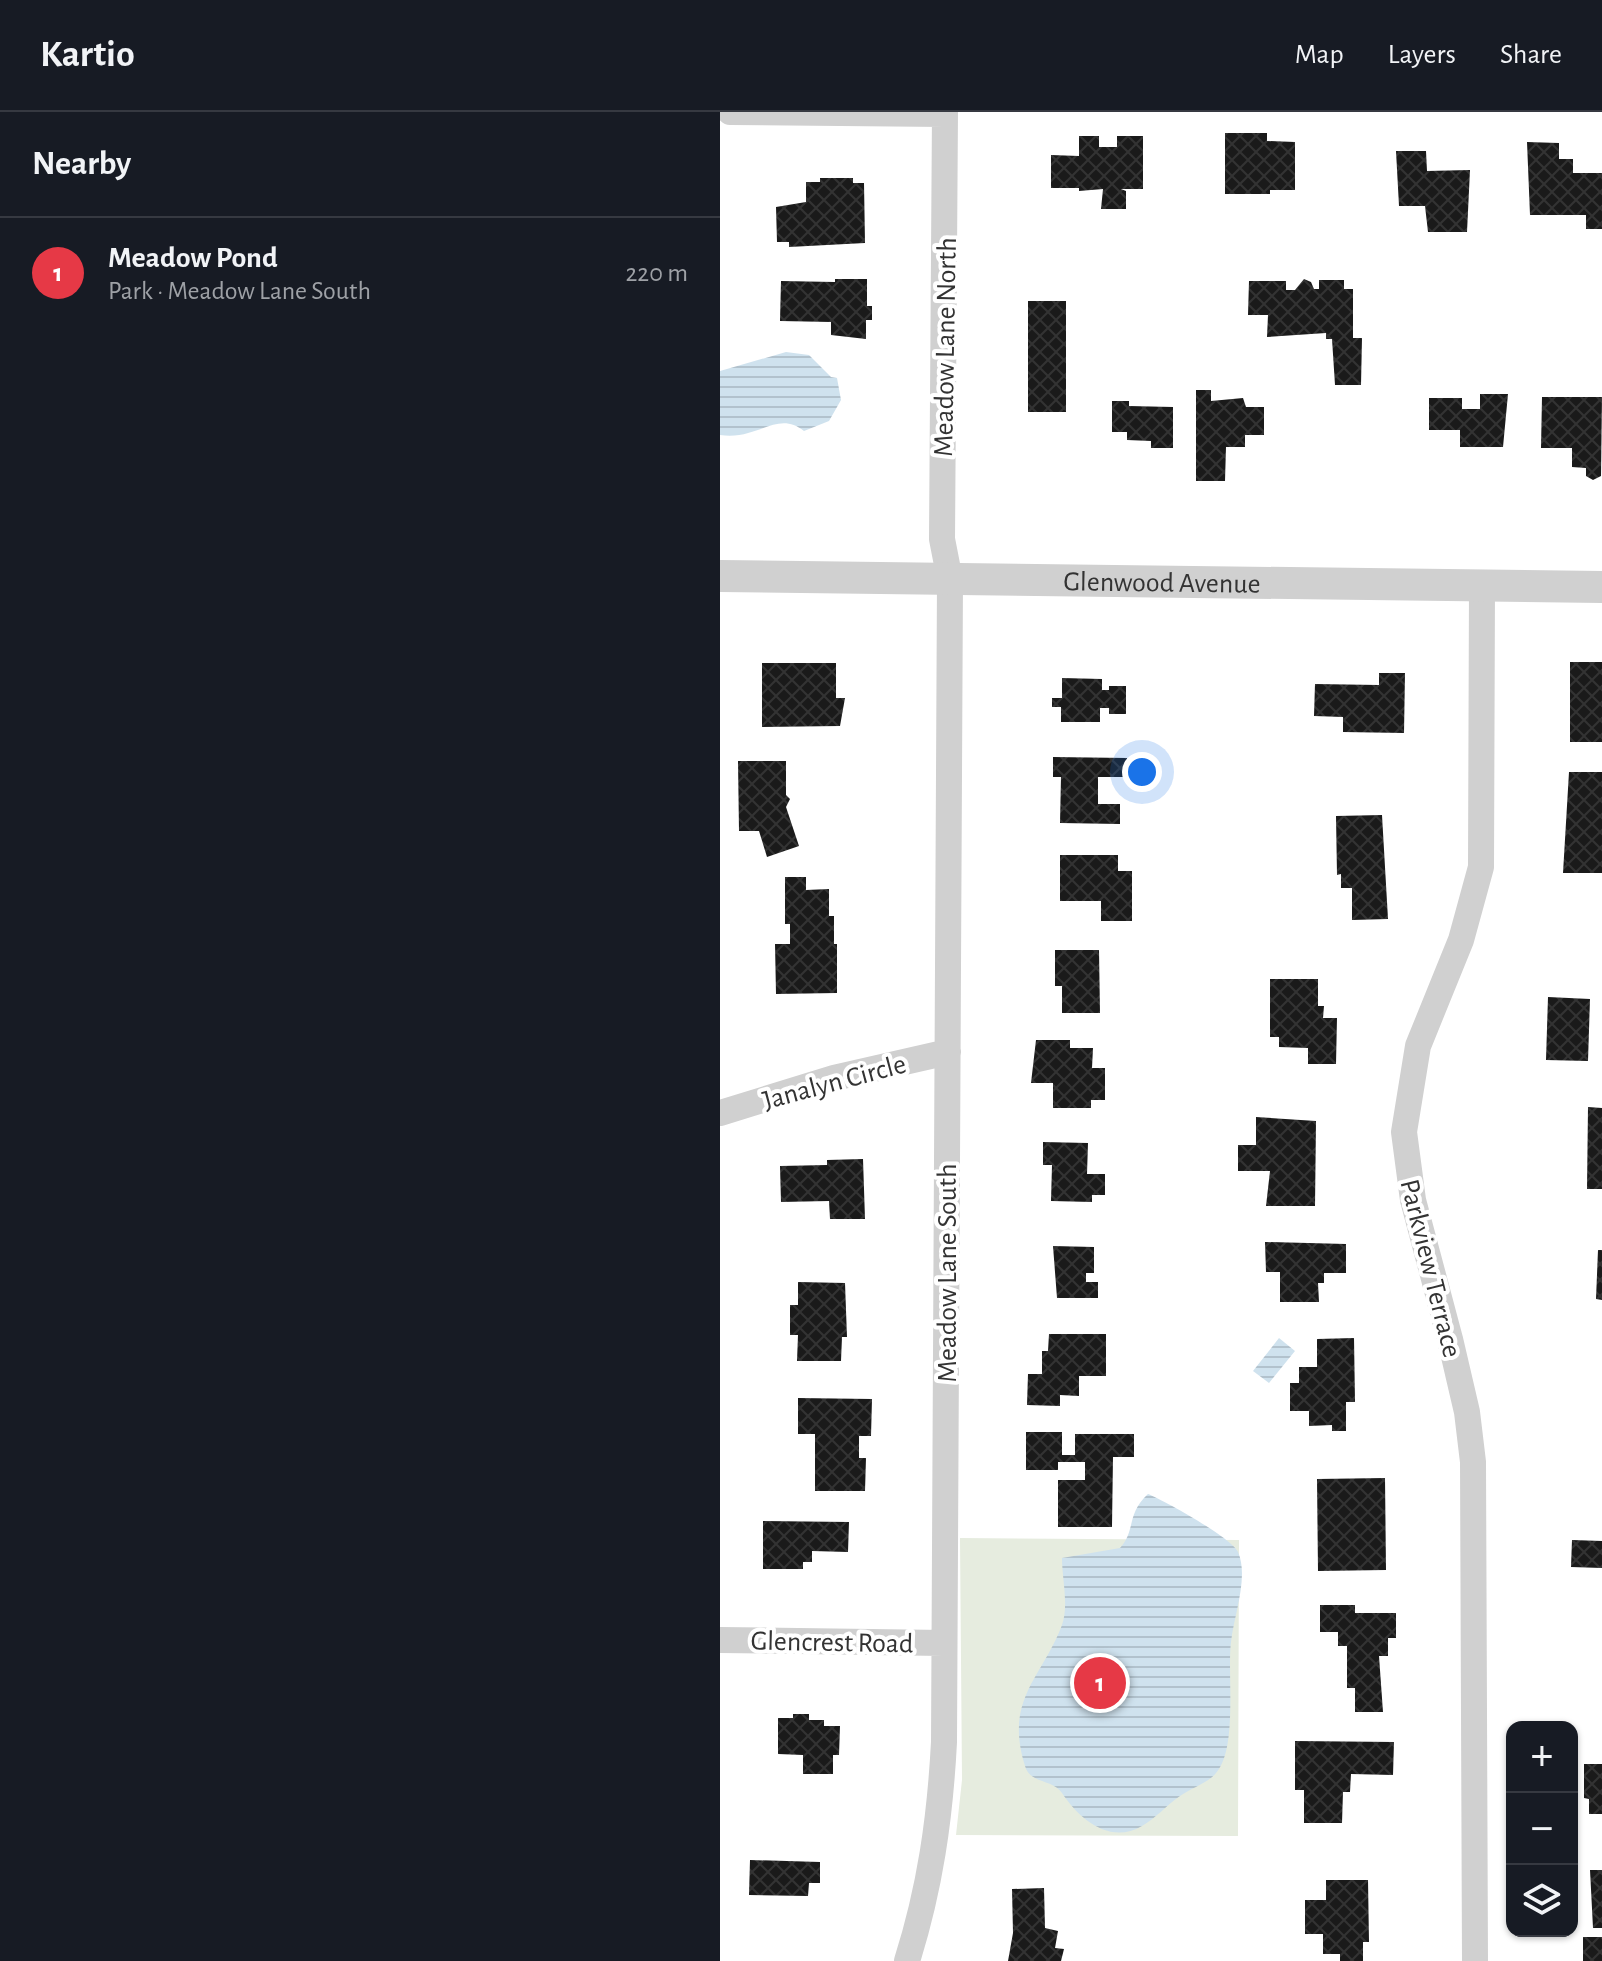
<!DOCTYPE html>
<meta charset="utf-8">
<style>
body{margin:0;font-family:"Alegreya Sans",sans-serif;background:#20242c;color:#f1f3f6}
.controls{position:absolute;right:24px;bottom:24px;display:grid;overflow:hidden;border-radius:16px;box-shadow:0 2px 6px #0004}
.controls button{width:72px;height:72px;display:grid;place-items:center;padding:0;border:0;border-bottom:2px solid #363941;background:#171b24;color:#f1f3f6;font:40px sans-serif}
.you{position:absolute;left:422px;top:660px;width:28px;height:28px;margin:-20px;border:6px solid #fff;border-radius:50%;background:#1a73e8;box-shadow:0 0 0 12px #1a73e833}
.badge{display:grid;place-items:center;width:52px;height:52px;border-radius:50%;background:#e63946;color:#fff;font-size:26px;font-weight:700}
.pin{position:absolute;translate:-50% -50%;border:4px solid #fff;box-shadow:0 2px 8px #0006}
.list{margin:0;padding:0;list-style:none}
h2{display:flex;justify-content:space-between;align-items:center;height:104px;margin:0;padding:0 32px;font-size:34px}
h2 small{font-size:26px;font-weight:400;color:#9ea1a6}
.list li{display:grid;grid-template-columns:52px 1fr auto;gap:24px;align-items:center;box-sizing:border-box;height:112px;padding:0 32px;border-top:2px solid #363941}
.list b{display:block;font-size:30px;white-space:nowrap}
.list p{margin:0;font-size:26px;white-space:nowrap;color:#9ea1a6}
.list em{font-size:26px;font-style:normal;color:#9ea1a6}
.icon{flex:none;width:44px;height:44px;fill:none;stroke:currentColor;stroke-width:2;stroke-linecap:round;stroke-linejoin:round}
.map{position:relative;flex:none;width:882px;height:1849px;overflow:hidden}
header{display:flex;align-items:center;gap:48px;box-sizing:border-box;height:112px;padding:0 40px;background:#171b24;border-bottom:2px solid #363941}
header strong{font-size:38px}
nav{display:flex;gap:44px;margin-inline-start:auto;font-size:28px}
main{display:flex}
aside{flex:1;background:#171b24}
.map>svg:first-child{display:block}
.park{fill:#e6ecdf}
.water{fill:url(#water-rules)}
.building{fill:url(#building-cross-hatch)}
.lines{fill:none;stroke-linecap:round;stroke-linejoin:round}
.minor{stroke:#d0d0d0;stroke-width:26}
.tertiary{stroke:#d0d0d0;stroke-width:32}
.labels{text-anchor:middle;stroke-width:8;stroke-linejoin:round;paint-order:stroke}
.street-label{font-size:28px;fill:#333;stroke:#fff}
</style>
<header>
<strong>Kartio</strong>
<nav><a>Map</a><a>Layers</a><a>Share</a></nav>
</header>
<main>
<aside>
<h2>Nearby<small></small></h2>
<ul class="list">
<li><span class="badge">1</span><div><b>Meadow Pond</b><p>Park · Meadow Lane South</p></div><em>220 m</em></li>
</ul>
</aside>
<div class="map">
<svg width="882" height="1849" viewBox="0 0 882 1849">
<defs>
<pattern id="water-rules" width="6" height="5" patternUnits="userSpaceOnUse" patternTransform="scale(2)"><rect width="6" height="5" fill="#cfe2ee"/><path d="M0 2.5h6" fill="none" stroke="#b2c2cd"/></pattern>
<pattern id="building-cross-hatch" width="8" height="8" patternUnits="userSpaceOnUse" patternTransform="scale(2)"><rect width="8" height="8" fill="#1a1a1a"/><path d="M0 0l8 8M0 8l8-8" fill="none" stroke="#333"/></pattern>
</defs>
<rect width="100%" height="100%" fill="#fff"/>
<!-- park -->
<path class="park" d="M240,1426L519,1428L518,1724L236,1723L242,1668Z"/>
<!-- water -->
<path class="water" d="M66,240L89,243L111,265L117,266L121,288L109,309L84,319C57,297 38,329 0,323V259Z
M559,1226L575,1239L549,1271L533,1259Z
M428,1382C445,1389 512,1426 518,1440C529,1465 514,1503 511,1530C507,1561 518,1637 496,1661C488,1671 471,1676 460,1684C447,1693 436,1706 422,1714C390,1733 359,1707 342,1681C333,1667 310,1672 305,1654C284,1587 322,1566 342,1513C349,1493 342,1467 342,1446L400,1436C416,1419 406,1402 428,1382Z"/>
<!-- building -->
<path class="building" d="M505,21H547V29L575,30V78H550V82H505Z
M359,24H379V35H397V24H423V77H401L406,79V97H381L383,77L359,79V76H331V43L359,44Z
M807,30L839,31V47H853V61H882V117H866V103H810Z
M676,39H706L707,59L750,58L747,120H708L705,94H679Z
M100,66H133V71H144L145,131L69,135V130H57L56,95L86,90V70H100Z
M115,167H147V194H152V208H146V227L111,223V210L60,209L61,169L115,170Z
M584,167L591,170L594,177H599V168H624V177H633V226H642L641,273H615L612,227H606V221L547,225L548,203H528L529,169H566V178H575Z
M308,189H346V300H308Z
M476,278H491V289L523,286L526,295H544V323H525V335H506L505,369H476Z
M760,282H788L783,335H740V318H709V286H742V297H760Z
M822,285H882L881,364L873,368L866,364V356L852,355V336H821Z
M392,289H409V294L453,295V336H431V329L407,328V320H392Z
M850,550H882V630H850Z
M42,551H116V586H125L120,614L42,615Z
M659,561H685L684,621L623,620V605L594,604L595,572L659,573Z
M342,566L382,567V578H389V574H406V602H389V596H380V610H341V595H332V586H342Z
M333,645L407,646V665H378V692H400V712L340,711L341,665H333Z
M18,649H66V683L70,687L66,695L79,734L47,745L39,719H19Z
M849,660H882V761H843Z
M662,703L668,807L632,808V776H621V762L617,763L616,704Z
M340,743H398V759H412V809H381V789H340Z
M65,765H86V778L109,777V804H114V832H117V881L56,882L55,832H70V812H65Z
M335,838H379L380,901H342V874H335Z
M550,867H598V894H604L603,906H617L616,952H588V936L559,935V925H550Z
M828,885L870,887L868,949L826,948Z
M316,928H350V936H373L372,956H385V988H371V996H333V971H311Z
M868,995L882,996V1077H867Z
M536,1005L596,1009L595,1094H546L550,1059H518V1033H536Z
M323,1030L368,1031L367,1062H385V1083H372V1090L331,1089L332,1053H323Z
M143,1047L145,1107H110L109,1089L61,1090L60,1054L107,1053V1048Z
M545,1130L626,1132V1161H604V1171H598L599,1190H560V1160H546Z
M333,1134L374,1135V1161H366V1170H378V1186H337Z
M878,1138H882V1188L876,1187Z
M78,1170L125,1171L127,1225H122L121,1249H77L78,1223H70V1193H78Z
M329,1222H386V1264H359V1284L340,1283V1294L307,1293L308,1262H322V1239H328Z
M634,1226L635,1290H626V1319H612V1313L589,1314V1299H570V1271H579V1255H597V1227Z
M78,1286L152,1287L151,1324H139V1346H146L145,1379H95V1322H78Z
M306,1320H342V1343H355V1322H414V1345H393L392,1415H338V1368H365V1350H338V1358H306Z
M665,1366L666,1458L598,1459L597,1367Z
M43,1409L129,1410L128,1440L92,1439V1450H83V1457H43Z
M852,1428L882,1429V1456L851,1455Z
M600,1493H635V1501H676V1526H668V1544H659L663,1600H635V1576H627V1534H618V1520H600Z
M73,1602H89V1608H104V1614H120L119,1643H113V1662H83V1643L58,1642V1606H73Z
M575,1629L674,1630L673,1663L631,1662L630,1680H623L622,1711H584V1678H575Z
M864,1652H882V1702H869V1687L864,1686Z
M30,1748L100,1750V1771H89L88,1784L29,1783Z
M870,1758H882V1816H873Z
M606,1768H648L649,1830H643V1849H620V1842H603V1822H585V1788H606Z
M324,1776L325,1816L338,1819L335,1836L344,1837L341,1849H288L293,1821L292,1777Z
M863,1825H882V1849H863Z"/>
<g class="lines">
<!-- minor -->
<path class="minor" d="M10,0L225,2
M0,1001L114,966L228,940
M0,1528L224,1531
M187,1849C210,1776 220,1707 224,1630L230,468L222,427L225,0
M755,1849L753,1350L747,1300L730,1227L693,1088L684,1020L698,934L741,828L761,755L762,474"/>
<!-- tertiary -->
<path class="tertiary" id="s1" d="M0,464L882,475"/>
</g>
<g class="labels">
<!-- street labels -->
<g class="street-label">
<text transform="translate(224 235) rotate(-89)" y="10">Meadow Lane North</text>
<text dy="10" stroke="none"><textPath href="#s1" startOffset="442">Glenwood Avenue</textPath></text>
<text transform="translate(114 969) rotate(-15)" y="10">Janalyn Circle</text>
<text transform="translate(712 1156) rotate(76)" y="10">Parkview Terrace</text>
<text transform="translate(226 1161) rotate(-90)" y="10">Meadow Lane South</text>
<text transform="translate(112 1529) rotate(1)" y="10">Glencrest Road</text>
</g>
</g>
</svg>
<div class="controls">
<button>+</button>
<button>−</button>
<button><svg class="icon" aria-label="layers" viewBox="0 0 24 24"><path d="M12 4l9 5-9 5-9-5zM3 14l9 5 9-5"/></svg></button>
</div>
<div class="you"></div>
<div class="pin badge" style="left:380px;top:1571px">1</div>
</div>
</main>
